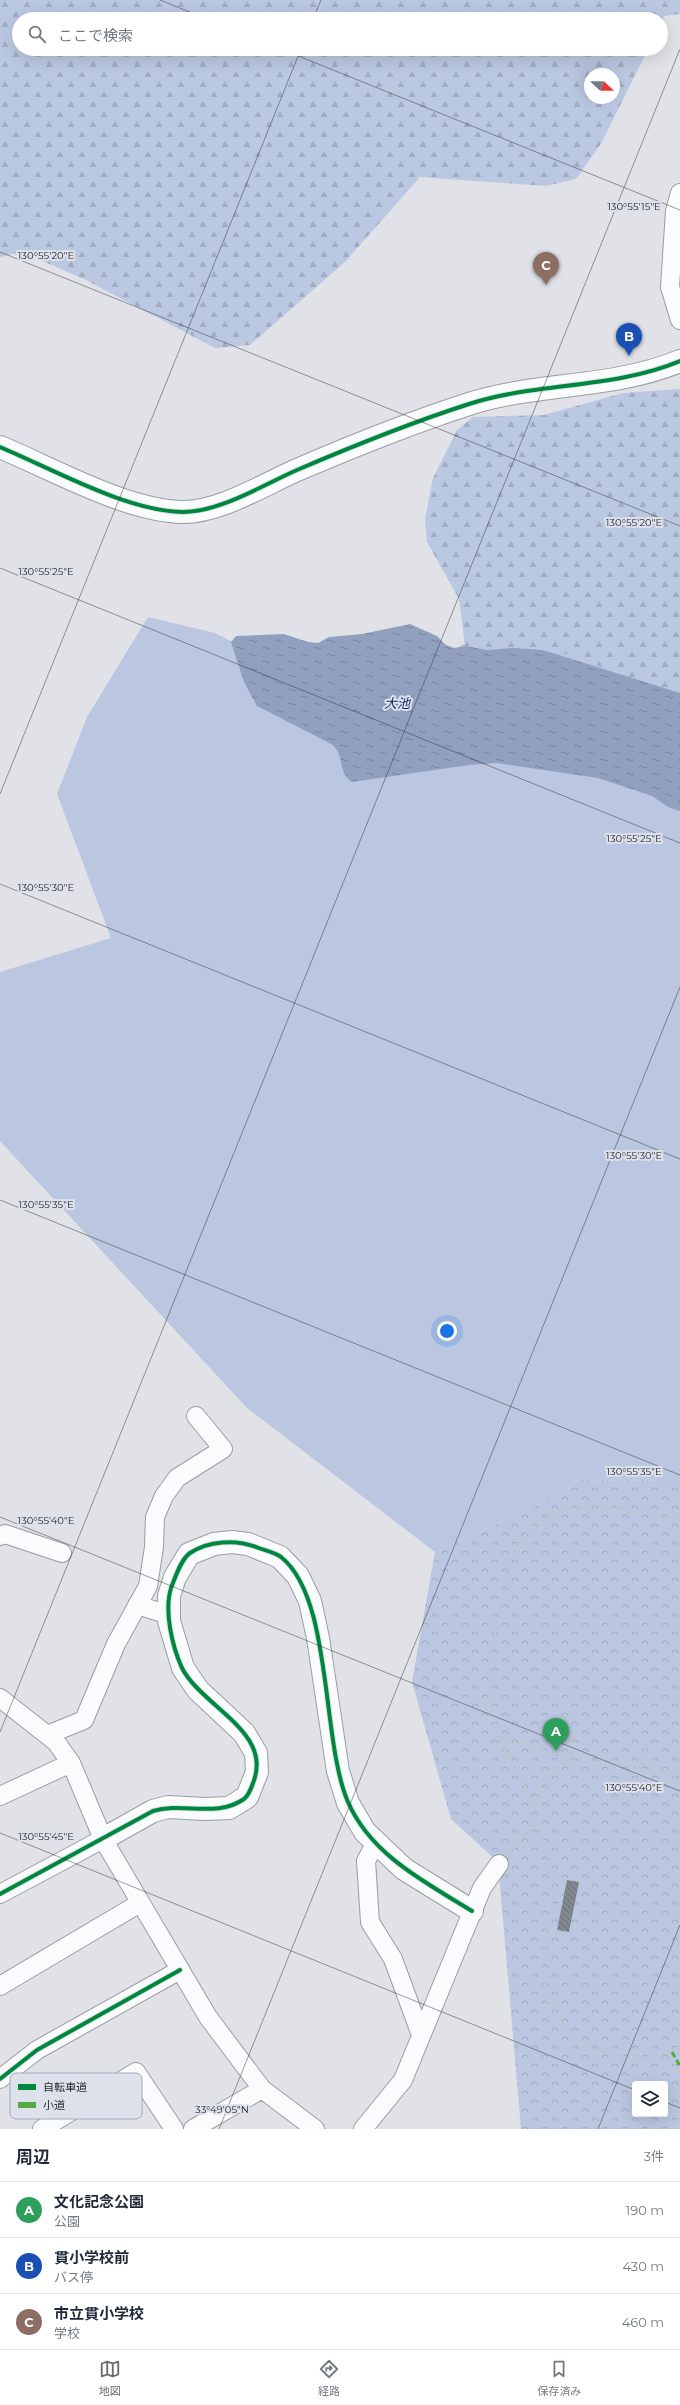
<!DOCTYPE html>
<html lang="ja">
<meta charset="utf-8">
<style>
body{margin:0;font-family:Montserrat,"Noto Sans JP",sans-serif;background:#f2f2f3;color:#1f2937}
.controls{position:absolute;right:12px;bottom:12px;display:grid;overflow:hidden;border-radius:4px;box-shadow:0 4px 16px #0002}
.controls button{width:36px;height:36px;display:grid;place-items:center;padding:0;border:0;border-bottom:1px solid #e0e1e3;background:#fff;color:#1f2937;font:20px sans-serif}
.compass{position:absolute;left:584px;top:68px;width:36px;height:36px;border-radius:50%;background:#fff;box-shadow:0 4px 16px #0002;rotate:112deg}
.you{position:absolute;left:447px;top:1331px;width:14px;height:14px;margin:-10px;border:3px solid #fff;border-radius:50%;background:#1a73e8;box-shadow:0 0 0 6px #1a73e833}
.badge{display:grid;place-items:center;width:26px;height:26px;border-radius:50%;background:#686a6e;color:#fff;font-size:13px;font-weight:700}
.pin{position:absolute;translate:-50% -33px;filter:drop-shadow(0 1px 2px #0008)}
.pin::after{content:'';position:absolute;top:21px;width:14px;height:12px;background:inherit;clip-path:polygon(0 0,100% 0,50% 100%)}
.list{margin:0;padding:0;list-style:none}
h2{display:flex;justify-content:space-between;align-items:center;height:52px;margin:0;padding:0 16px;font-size:17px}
h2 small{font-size:13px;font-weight:400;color:#747a83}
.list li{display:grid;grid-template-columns:26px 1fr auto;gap:12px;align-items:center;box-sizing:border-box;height:56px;padding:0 16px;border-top:1px solid #e0e1e3}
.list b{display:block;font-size:15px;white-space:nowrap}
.list p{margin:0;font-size:13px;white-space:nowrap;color:#747a83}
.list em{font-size:13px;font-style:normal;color:#747a83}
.icon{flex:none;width:22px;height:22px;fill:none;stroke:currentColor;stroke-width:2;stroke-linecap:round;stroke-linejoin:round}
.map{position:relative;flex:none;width:680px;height:2129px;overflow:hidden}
.search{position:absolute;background:#fff;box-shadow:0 4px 16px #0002;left:12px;right:12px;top:12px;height:44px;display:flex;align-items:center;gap:10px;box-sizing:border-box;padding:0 14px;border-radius:22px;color:#747a83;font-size:15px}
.sheet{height:220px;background:#fff}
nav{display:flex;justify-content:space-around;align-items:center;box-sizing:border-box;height:56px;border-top:1px solid #e0e1e3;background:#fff;font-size:11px;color:#747a83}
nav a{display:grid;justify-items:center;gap:2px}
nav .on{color:#686a6e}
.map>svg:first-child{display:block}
.grass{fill:#bbc6e0}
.forest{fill:url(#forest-firs);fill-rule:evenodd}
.park{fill:url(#park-crowns);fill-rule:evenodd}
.water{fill:url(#water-ripples)}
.building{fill:url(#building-back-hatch)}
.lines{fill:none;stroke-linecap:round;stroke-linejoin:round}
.minor-casing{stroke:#9b9da1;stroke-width:20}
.tertiary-casing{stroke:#9b9da1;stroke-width:24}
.path{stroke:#c1c3c4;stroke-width:2.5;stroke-dasharray:2 3;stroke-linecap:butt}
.minor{stroke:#fafbfc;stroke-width:18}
.tertiary{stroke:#fafbfc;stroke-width:22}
.quiet{stroke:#53ab44;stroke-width:3;stroke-dasharray:6 3;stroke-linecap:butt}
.cycleway-casing{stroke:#dce1eb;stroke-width:6}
.cycleway{stroke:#00873e;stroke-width:4}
.ticks{fill:none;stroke:#27292c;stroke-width:1;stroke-opacity:0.45}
.labels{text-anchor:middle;stroke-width:4;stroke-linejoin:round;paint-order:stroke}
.water-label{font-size:13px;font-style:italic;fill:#162a5e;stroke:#dce1eb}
.key{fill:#dce1eb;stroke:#a6aab2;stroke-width:1}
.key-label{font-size:11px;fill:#27292c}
.ticks-label{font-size:10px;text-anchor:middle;fill:#27292c;stroke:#dce1eb;stroke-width:4;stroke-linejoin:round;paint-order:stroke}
</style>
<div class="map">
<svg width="680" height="2129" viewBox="0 0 680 2129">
<defs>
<pattern id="forest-firs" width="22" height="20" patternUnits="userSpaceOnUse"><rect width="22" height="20" fill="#bbc8e2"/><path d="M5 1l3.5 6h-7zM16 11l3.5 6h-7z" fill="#a1acc2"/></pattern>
<pattern id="park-crowns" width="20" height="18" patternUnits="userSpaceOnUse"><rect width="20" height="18" fill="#bbc6e0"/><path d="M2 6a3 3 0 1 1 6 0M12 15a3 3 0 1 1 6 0" fill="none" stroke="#a1aac0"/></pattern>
<pattern id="water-ripples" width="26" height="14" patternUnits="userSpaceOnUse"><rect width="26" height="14" fill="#92a0bf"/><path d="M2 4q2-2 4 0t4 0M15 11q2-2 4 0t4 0" fill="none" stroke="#77829b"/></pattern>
<pattern id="building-back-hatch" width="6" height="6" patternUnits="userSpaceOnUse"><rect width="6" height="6" fill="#828790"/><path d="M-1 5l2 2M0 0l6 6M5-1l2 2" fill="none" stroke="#6a6e76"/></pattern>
</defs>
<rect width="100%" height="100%" fill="#e0e2e8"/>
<!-- grass -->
<path class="grass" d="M680,443V1481L579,1480L528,1510L435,1552L247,1408L0,1141V972L111,938L57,794L87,717L148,617L215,633L300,677L442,657L581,573Z"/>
<!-- forest -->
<path class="forest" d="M0,0H680V14L664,16L661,23V19H19V49H648L602,142L576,179L546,186L420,177L345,262L250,345L215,348L86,280L22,252L0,257ZM590,74H614V98H590Z
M680,389V700L629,681L576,655L465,646L459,599L427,542L425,519L433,478L457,430L473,417L544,415L623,393Z"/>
<!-- park -->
<path class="park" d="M579,1480L680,1481V2129H521L498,1862L451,1819L412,1682L435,1552L528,1510ZM635,2084H665V2114H635Z"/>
<!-- water -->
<path class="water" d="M410,624L437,636L446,645L454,648L466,646L487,650L514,648L543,650L680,693V811L668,807L652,796L598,778L497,763L469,765L352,782C338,774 345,757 333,745L257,706L244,682L231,642L236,636L284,634L308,642L318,643L329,637L362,634Z"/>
<!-- building -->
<path class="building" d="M567,1880L579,1882L569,1932L557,1930Z"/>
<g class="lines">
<!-- minor casing -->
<g class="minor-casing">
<path id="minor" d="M680,193L675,211L670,287L680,320
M0,1536L5,1534L62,1553
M137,1605L169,1615
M0,1698L56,1742L71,1763L103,1839L208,2017L262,2089L315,2129
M47,1735L84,1720L116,1644L148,1586L154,1547L155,1517L164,1496L177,1478L223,1449L196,1416
M0,1796L71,1763
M376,1842L366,1861L370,1922L393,1959L421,2035
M0,1894L103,1839
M0,1986L140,1903
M0,2079L37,2050L180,1970
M42,2129L136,2072L174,2129
M193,2129L262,2089
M363,2129L403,2080L482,1888L499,1864"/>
</g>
<!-- tertiary casing -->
<g class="tertiary-casing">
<path id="tertiary" d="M0,447C53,469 126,511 183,512C220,512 263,485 297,470C353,446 410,423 469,404C537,382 613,389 680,361
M103,1839L153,1811L168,1807L205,1809L229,1808L247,1797L257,1772L256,1753L244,1733L198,1690L183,1668L169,1621V1596L175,1577L189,1554L214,1544L232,1542L248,1544L280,1557L298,1576L310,1601L318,1638L338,1771L348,1803L365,1832L404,1869L472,1911"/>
</g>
<!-- path -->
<path class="path" d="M541,1520L549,1534
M499,1737L570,1759L575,1731
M642,1770L646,1740
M680,1777C663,1773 581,1755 569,1759C562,1762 555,1772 550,1778C518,1821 556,1843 554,1889C553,1909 547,1929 544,1949C538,1999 565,2045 616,2055C637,2059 663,2058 680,2046
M536,1808L499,1737L489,1693L488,1671L508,1566C539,1483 613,1506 680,1519
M509,1853L536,1822"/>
<!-- minor -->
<use href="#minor" class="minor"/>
<!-- tertiary -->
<use href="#tertiary" class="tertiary"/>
<!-- quiet -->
<path class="quiet" d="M672,2052L680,2066"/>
<!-- cycleway casing -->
<g class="cycleway-casing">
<path id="cycleway" d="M0,447C53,469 126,511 183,512C220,512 263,485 297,470C353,446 410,423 469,404C537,382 613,389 680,361
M0,1894L153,1811C183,1802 217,1818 244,1799C249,1795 251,1789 253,1783C274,1732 202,1707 182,1668C172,1646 164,1611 171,1588C175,1578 181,1559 190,1553C208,1541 236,1539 256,1547C263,1550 274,1552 281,1557C333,1598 321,1740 348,1802C371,1855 425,1882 472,1911
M0,2079L37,2050L180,1970"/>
</g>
<!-- cycleway -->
<use href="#cycleway" class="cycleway"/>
</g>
<!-- ticks -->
<path class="ticks" d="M160,0L207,19M313,19L321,0M281,49L680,210M0,252L680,526M0,568L680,843M0,794L301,49M0,884L680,1159M0,1200L680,1475M0,1517L680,1791M0,1732L680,49M0,1833L635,2090M665,2102L680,2108M219,2129L680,987M598,2129L680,1925"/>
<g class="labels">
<!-- water labels -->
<g class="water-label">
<text x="397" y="708">大池</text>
</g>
</g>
<!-- legend -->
<rect x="10" y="2073" width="132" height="46" rx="6" class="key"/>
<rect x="18" y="2084" width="18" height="6" fill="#00873e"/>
<rect x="18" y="2102" width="18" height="6" fill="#53ab44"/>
<g class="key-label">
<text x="43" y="2091">自転車道</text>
<text x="43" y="2109">小道</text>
</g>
<g class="ticks-label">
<text x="634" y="210">130°55'15"E</text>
<text x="46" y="259">130°55'20"E</text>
<text x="634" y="526">130°55'20"E</text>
<text x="46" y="575">130°55'25"E</text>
<text x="634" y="842">130°55'25"E</text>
<text x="46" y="891">130°55'30"E</text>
<text x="634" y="1159">130°55'30"E</text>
<text x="46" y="1208">130°55'35"E</text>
<text x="634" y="1475">130°55'35"E</text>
<text x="46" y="1524">130°55'40"E</text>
<text x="634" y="1791">130°55'40"E</text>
<text x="46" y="1840">130°55'45"E</text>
<text x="222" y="2113">33°49'05"N</text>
</g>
</svg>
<div class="controls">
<button><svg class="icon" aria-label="layers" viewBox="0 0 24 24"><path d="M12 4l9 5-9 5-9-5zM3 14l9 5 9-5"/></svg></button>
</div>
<svg class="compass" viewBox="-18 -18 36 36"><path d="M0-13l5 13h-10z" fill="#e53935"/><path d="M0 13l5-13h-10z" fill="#747a83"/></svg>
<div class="you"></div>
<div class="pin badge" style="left:556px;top:1751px;background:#2e9e5b">A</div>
<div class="pin badge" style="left:629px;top:356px;background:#1a4fb4">B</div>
<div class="pin badge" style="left:546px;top:285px;background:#8d6e63">C</div>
<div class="search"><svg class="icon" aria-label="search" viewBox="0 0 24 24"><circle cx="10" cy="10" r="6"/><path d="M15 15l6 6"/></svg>ここで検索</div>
</div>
<section class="sheet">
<h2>周辺<small>3件</small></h2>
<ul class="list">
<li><span class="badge" style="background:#2e9e5b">A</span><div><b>文化記念公園</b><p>公園</p></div><em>190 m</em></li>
<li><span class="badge" style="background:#1a4fb4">B</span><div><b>貫小学校前</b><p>バス停</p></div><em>430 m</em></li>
<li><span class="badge" style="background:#8d6e63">C</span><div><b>市立貫小学校</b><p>学校</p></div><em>460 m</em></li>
</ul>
</section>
<nav>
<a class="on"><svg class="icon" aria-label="map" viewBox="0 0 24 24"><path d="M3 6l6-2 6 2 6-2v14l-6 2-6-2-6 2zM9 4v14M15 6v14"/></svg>地図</a>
<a><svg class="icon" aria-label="directions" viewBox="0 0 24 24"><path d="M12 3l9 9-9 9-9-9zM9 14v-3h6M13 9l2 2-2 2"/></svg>経路</a>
<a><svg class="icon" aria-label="saved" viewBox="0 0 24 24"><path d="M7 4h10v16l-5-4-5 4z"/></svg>保存済み</a>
</nav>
